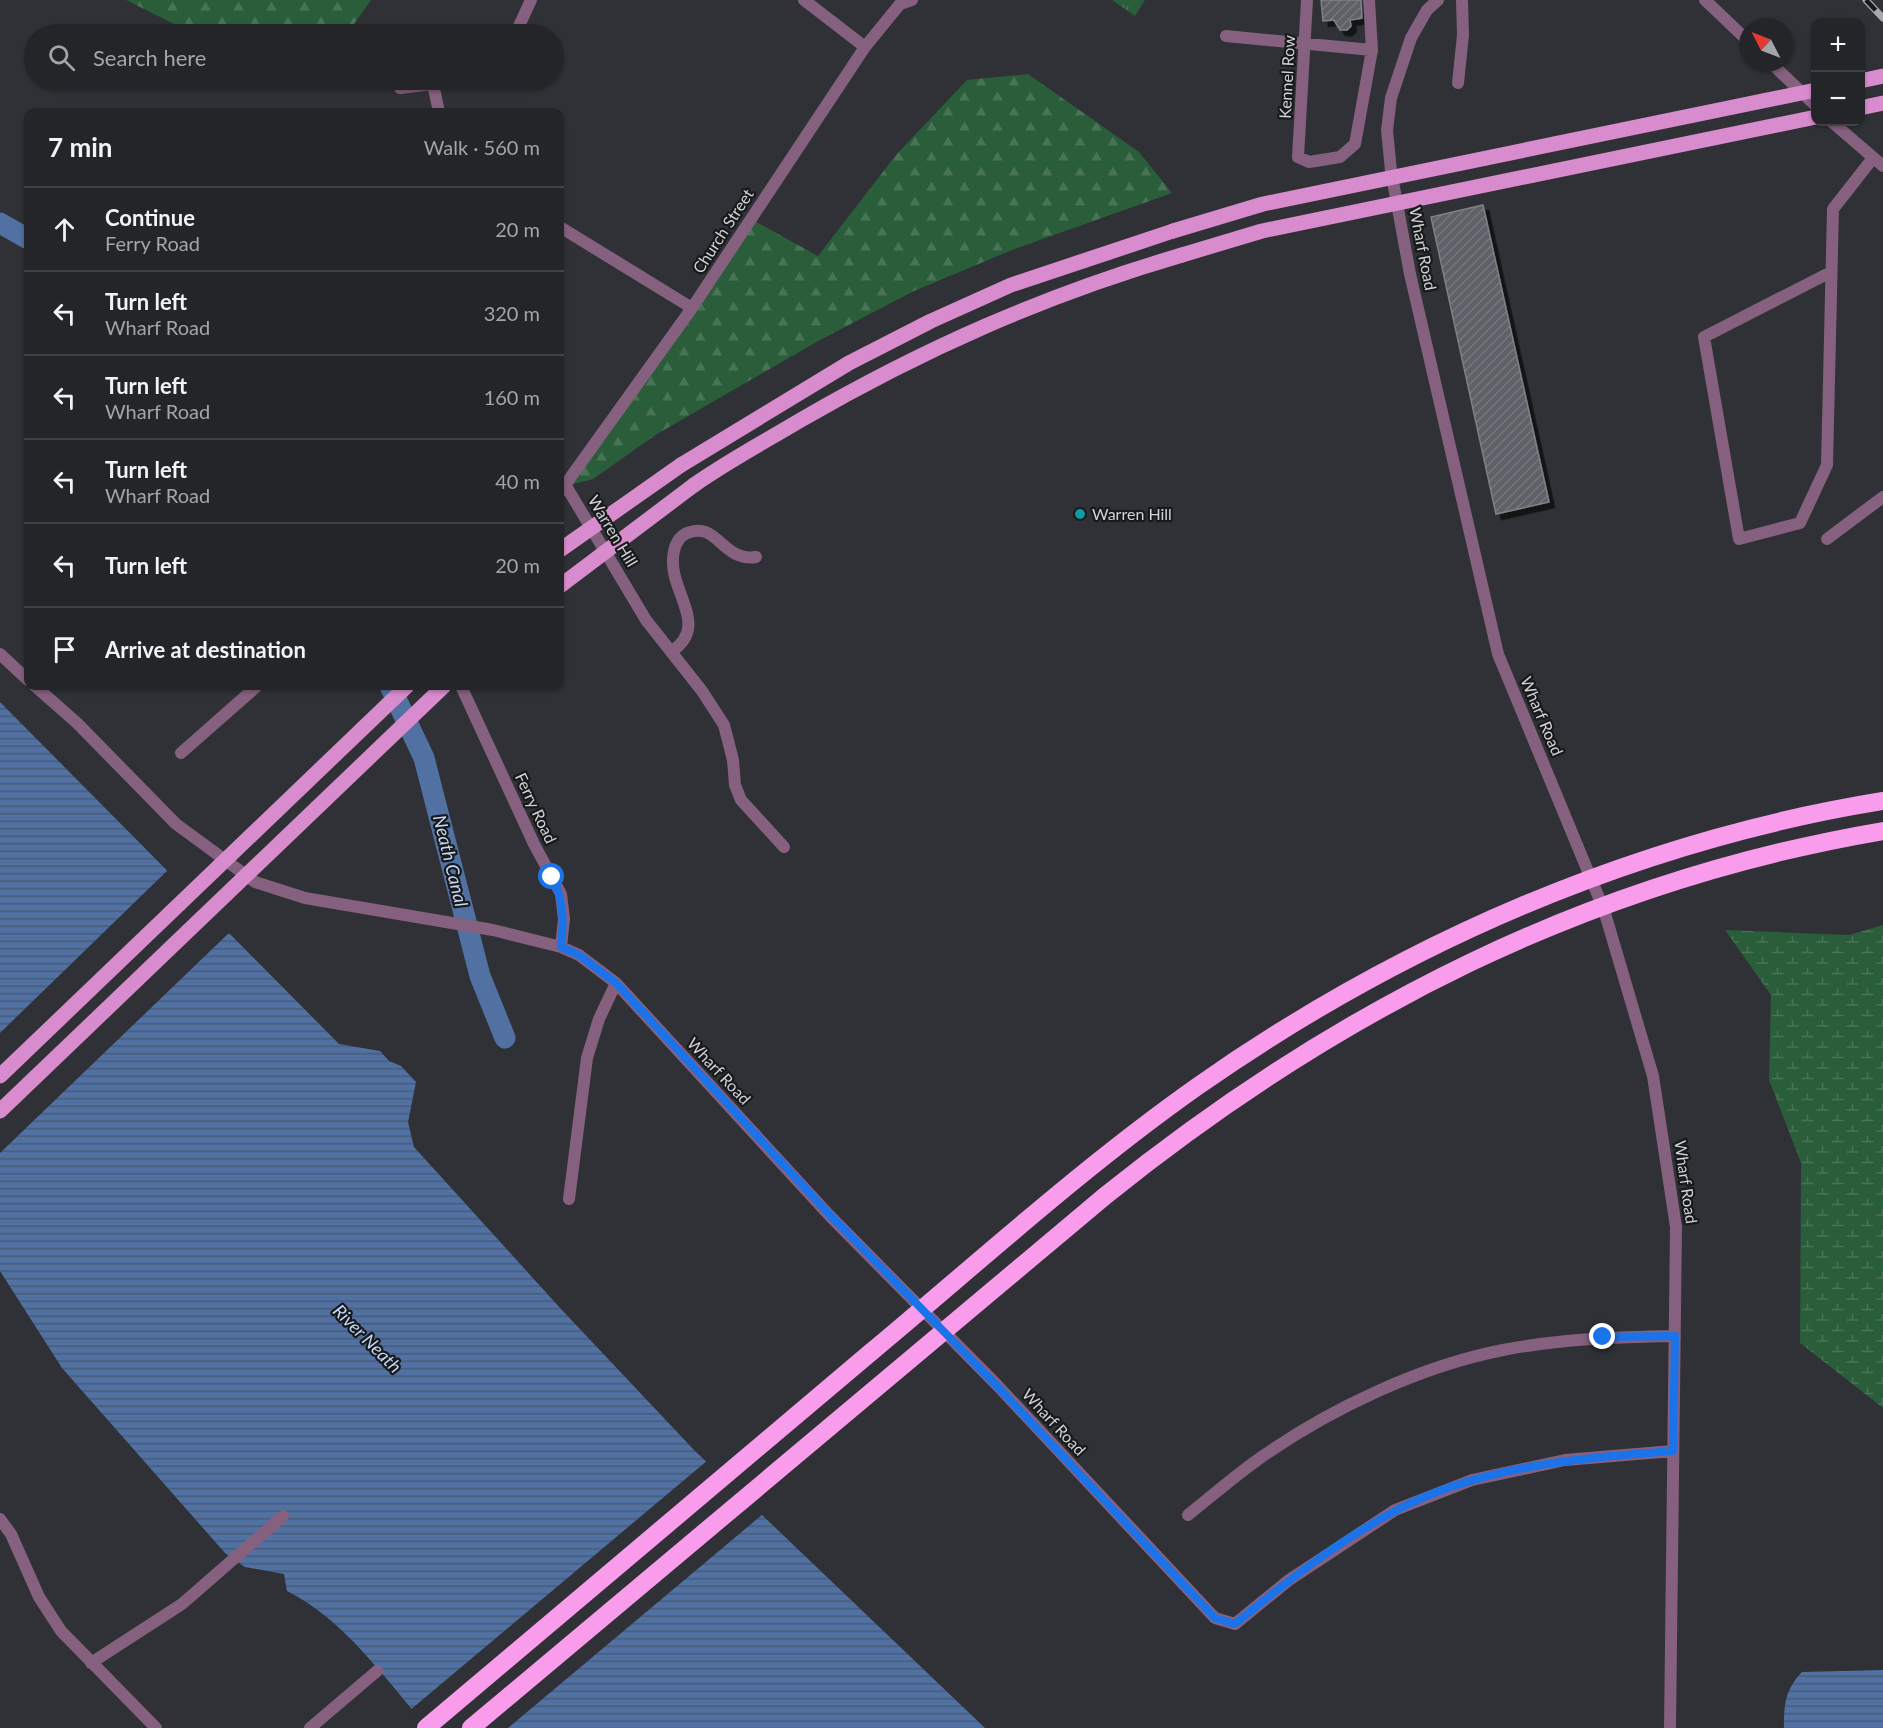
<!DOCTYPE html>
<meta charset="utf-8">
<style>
body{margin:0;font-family:Lato,sans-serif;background:#2b2d30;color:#f1f3f6}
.controls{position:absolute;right:18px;top:18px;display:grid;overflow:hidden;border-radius:12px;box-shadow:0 2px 4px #0004}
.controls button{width:54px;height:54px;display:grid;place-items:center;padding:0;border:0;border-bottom:2px solid #404245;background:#232528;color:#f1f3f6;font:30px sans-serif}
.compass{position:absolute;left:1739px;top:18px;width:54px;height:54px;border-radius:50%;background:#232528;box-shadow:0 2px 4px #0004;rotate:312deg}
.stop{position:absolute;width:18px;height:18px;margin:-14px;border:4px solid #1a73e8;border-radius:50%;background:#fff}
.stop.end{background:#1a73e8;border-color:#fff;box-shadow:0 2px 6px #0008}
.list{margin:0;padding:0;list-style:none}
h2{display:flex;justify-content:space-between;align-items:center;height:78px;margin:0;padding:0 24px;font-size:26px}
h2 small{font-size:20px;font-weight:400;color:#a3a5a8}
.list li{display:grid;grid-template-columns:39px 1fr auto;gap:18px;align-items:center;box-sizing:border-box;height:84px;padding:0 24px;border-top:2px solid #404245}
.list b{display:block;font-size:22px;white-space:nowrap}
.list p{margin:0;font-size:20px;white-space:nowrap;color:#a3a5a8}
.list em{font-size:20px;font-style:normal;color:#a3a5a8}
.icon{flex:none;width:33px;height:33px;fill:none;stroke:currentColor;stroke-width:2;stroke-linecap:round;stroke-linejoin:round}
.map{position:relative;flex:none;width:1883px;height:1728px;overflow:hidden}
.search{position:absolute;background:#232528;box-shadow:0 2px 4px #0004;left:24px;top:24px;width:540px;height:66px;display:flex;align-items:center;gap:15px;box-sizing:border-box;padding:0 21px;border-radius:33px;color:#a3a5a8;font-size:22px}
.panel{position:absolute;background:#232528;box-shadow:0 2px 4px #0004;left:24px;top:108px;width:540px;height:582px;border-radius:12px}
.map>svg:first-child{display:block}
.grass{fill:url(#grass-tufts)}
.forest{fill:url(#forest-firs)}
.wetland{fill:url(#wetland-marsh)}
.water{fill:url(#water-rules)}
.pier{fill:#2f3136}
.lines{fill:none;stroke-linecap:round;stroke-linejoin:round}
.canal{stroke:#5171a3;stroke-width:21}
.building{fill:url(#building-hatch);stroke:#7f8187;stroke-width:1.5;filter:url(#shadow)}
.service{stroke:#85607f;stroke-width:12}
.minor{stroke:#85607f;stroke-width:12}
.primary{stroke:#d98ccd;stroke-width:15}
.rail-casing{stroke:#a8a9ae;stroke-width:7}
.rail{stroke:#18191b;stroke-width:4.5;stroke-dasharray:14;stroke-linecap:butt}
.primary-bridge{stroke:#d98ccd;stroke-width:15}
.motorway-bridge{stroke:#fa9cec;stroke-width:18}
.route{stroke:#1a73e8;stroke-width:8}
.culture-dot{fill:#0f9aa8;stroke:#18191b;stroke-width:2}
.labels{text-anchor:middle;stroke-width:4.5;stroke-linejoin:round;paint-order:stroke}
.street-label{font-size:16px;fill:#d2d3d7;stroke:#18191b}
.poi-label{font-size:16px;fill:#d2d3d7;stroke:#18191b;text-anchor:start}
.water-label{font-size:18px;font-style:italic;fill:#c5d8f7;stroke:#18191b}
</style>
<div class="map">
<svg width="1883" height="1728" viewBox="0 0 1883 1728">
<defs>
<pattern id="grass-tufts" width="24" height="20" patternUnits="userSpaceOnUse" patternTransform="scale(1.5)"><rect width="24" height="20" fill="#2a5d39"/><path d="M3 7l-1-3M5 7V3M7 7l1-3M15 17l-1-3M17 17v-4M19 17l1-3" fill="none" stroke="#487355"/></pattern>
<pattern id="forest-firs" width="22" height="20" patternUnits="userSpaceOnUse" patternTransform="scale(1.5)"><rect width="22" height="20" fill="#2a5d39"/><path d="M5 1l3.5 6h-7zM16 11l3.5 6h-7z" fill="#487355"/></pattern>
<pattern id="wetland-marsh" width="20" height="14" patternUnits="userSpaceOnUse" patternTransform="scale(1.5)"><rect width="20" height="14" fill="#2a5d39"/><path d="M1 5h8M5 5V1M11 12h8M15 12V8" fill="none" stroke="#487355"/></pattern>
<pattern id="water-rules" width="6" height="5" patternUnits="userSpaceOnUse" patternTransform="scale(1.5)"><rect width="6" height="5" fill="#5171a3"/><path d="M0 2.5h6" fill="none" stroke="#495a76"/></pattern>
<pattern id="building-hatch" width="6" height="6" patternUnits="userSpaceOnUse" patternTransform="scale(1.5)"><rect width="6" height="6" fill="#5f6167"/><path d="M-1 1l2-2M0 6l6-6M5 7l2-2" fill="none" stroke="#75777c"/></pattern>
<filter id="shadow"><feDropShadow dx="5.5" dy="5.5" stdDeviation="0" flood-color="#0009"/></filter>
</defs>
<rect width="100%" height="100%" fill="#2f3136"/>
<!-- grass -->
<path class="grass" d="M1112,0H1145L1135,16Z"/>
<!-- forest -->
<path class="forest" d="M126,0H371L347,34H194Z
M1028,74L1139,152L1172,193L1012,250L914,291L820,340L657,434L593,479L566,486L751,219L818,256L896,155L967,80Z"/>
<!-- wetland -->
<path class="wetland" d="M1883,925V1408L1800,1343L1801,1163L1769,1080L1771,995L1725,930L1849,935Z"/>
<!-- water -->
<path class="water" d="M0,702L339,1044L380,1051L389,1061L401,1066L416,1082L408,1122L414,1147L561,1309L694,1450L985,1728H428C386,1680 344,1619 287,1591L284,1574L245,1567L225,1553L62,1368L0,1271Z
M1883,1670V1728H1784C1784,1704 1785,1690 1802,1672Z"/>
<!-- pier -->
<path class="pier" d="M170,868L232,930L0,1153V1033Z
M708,1460L763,1514L508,1728H424L409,1711Z"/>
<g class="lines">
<!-- canal -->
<path class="canal" d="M0,223L28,239
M390,686L424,758L480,976L505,1038"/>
</g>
<!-- building -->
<path class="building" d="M1321,0H1361L1362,18L1350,20L1351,26L1347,30H1340L1334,20L1323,21Z
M1483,205L1549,502L1496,514L1431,217Z"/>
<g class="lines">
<!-- service -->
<path class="service" d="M1307,0L1298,157L1309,162L1340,157L1355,144L1372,50L1369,0
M1438,0L1427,10L1411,38L1391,98L1387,130L1391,171L1410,274L1498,654L1604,910L1653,1076L1676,1227L1670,1728
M1226,36L1372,50
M1458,83L1463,35L1462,0
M1831,272L1704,337L1739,539L1800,523L1827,465L1833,209L1873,158
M566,486L646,620L702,691L724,725L733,760L735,785L741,800L784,847
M1827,539L1883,497
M671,652C713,624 665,590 674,551C675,544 680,536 687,533C711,523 719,547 738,555C745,558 750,558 756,557
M0,654L28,680
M35,686L77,723L176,824L255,882L305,898L493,930L561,947L579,955L616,983L829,1215L997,1385L1215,1618L1235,1624L1289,1580L1395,1510L1472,1480L1565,1460L1673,1451
M461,686L534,844L561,894L564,919L561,947
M181,753L257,686
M569,1199L587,1058L599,1019L616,983
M1188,1515C1213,1495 1237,1474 1263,1456C1332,1408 1421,1366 1503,1350C1560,1339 1617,1337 1675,1336
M0,1519L11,1534L39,1597L61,1631L156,1728
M91,1663L182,1604L283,1516
M310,1728L377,1671"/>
<!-- minor -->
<path class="minor" d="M804,0L865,47
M1705,0L1748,41
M519,26L531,0
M1771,63L1816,106
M433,84L439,112
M400,88L433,84L443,80
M1832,122L1883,166
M560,227L692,308
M560,492L692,308L865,47L900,4L912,0"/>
<!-- primary -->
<path class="primary" d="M1860,81L1883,76
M1860,108L1883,103
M681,465L849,363L931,321L1011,285L1173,231
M694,485C728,461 764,442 799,421C923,349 1045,295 1182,255"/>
<!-- rail casing -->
<g class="rail-casing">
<path id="rail" d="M1866,0L1883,18"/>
</g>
<!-- rail -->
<use href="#rail" class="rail"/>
<!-- primary-bridge -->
<path class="primary-bridge" d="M1173,231L1263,204L1816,90
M1182,255L1262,231L1816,117
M560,550L681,465
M560,586L694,485
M0,1076L407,686
M0,1111L444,686"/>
<!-- motorway-bridge -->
<path class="motorway-bridge" d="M426,1728C574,1604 722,1479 870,1353C978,1263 1083,1167 1198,1086C1402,943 1636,841 1883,801
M471,1728L1105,1196C1336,1010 1589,881 1883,831"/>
</g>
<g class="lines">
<!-- route -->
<path class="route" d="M552,877C564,901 564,921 561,947L579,955L616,983L830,1215L996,1385L1215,1618L1235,1624C1285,1583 1338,1541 1395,1511C1478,1466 1581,1458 1673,1451L1675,1336L1603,1337"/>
</g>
<!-- markers -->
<circle class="culture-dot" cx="1080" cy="514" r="6"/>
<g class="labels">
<!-- street labels -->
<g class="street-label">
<text transform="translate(1287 77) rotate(-87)" y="6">Kennel Row</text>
<text transform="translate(723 231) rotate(-57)" y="6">Church Street</text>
<text transform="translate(1423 249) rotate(79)" y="6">Wharf Road</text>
<text transform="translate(613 531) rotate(59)" y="6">Warren Hill</text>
<text transform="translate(1542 716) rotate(67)" y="6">Wharf Road</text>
<text transform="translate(536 808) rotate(65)" y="6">Ferry Road</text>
<text transform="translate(719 1071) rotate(47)" y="6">Wharf Road</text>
<text transform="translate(1686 1182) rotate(82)" y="6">Wharf Road</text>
<text transform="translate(1054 1422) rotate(47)" y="6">Wharf Road</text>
</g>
<!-- poi labels -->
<g class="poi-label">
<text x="1092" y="520">Warren Hill</text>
</g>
<!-- water labels -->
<g class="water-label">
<text transform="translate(450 861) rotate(76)" y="6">Neath Canal</text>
<text transform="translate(367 1339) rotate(45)" y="6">River Neath</text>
</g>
</g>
</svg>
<div class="controls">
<button>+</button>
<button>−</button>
</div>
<svg class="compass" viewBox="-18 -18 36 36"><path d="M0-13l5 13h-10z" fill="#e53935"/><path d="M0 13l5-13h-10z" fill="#a3a5a8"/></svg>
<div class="stop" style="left:552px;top:877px"></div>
<div class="stop end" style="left:1603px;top:1337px"></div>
<div class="search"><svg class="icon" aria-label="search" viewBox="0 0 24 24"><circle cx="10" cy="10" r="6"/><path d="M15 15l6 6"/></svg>Search here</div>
<section class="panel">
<h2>7 min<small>Walk · 560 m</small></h2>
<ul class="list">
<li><svg class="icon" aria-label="ahead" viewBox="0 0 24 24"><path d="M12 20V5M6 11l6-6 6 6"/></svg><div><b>Continue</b><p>Ferry Road</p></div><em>20 m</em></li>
<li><svg class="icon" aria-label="left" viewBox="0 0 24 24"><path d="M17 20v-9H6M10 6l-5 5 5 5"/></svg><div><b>Turn left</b><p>Wharf Road</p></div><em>320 m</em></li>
<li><svg class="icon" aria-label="left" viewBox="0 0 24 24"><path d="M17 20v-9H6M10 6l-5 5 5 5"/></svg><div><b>Turn left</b><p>Wharf Road</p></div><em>160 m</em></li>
<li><svg class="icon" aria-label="left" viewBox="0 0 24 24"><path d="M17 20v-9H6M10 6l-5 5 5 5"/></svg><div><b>Turn left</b><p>Wharf Road</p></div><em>40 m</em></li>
<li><svg class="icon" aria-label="left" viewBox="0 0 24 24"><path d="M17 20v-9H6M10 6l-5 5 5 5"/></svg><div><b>Turn left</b></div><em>20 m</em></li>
<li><svg class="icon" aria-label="arrive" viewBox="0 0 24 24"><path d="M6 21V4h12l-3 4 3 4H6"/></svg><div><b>Arrive at destination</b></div></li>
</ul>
</section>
</div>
